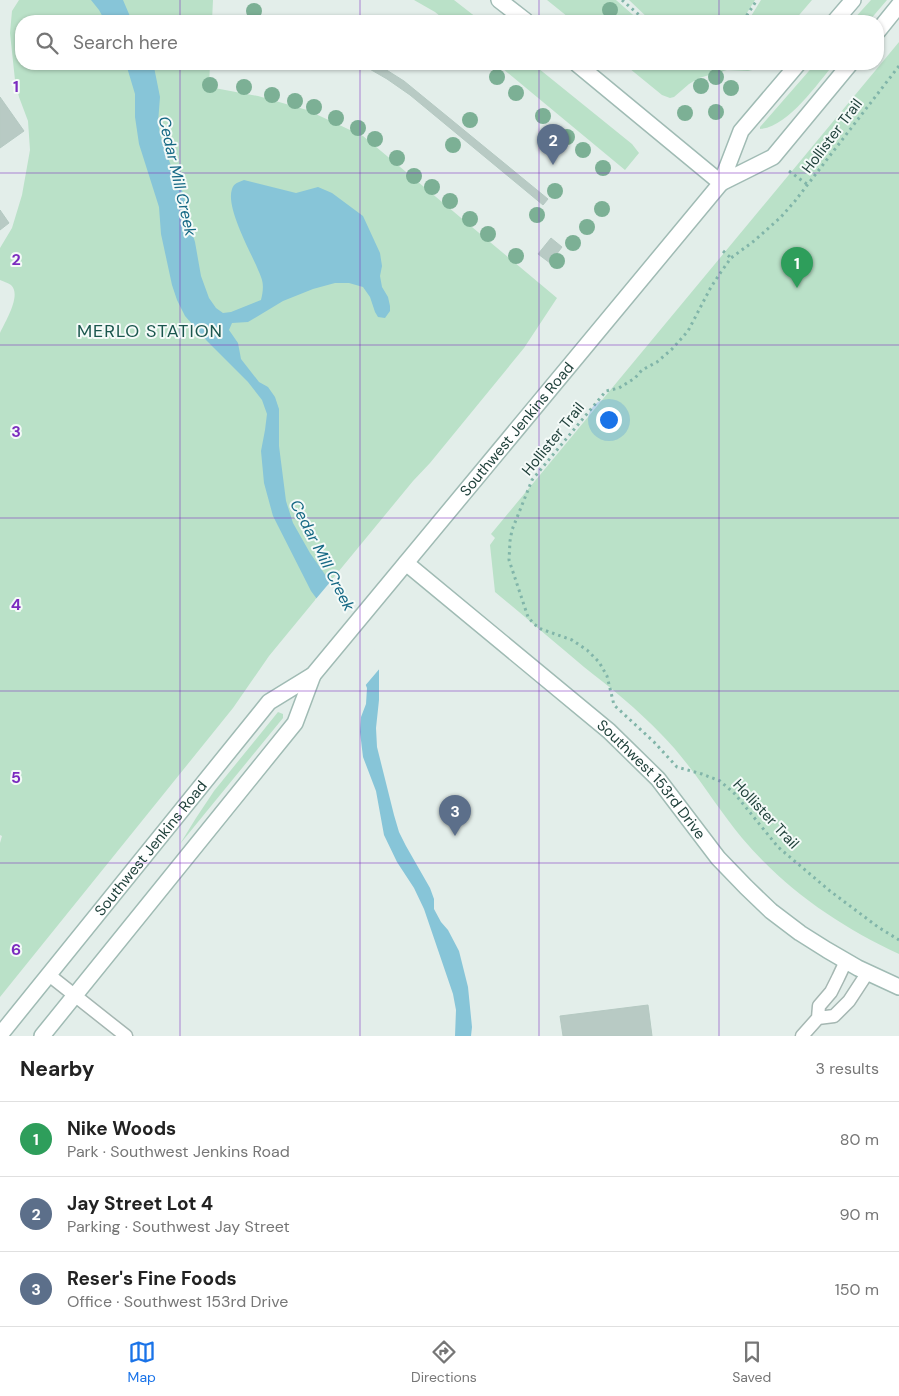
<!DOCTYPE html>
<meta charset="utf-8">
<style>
body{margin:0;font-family:"DM Sans",sans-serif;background:#f2f2f2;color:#222}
.you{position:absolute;left:608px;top:419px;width:18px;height:18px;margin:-12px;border:4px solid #fff;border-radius:50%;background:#1a73e8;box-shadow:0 0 0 8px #1a73e833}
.badge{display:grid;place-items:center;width:32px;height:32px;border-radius:50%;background:#1a73e8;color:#fff;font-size:16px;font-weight:700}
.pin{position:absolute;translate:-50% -41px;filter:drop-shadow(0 1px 2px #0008)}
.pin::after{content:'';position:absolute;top:26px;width:18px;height:15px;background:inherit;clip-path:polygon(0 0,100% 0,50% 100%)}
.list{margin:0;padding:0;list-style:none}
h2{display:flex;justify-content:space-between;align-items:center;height:65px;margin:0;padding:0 20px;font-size:21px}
h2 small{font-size:16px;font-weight:400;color:#767676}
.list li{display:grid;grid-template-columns:32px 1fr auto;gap:15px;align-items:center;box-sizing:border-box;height:75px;padding:0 20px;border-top:1px solid #e0e0e0}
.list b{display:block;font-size:19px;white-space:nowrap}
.list p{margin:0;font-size:16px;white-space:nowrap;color:#767676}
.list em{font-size:16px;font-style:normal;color:#767676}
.icon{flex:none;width:28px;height:28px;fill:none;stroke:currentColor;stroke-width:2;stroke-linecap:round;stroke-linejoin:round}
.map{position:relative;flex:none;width:899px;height:1036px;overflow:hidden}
.search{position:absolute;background:#fff;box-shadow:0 1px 4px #0004;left:15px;right:15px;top:15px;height:55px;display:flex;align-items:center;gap:12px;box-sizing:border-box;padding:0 18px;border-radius:20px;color:#767676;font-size:19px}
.sheet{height:290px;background:#fff}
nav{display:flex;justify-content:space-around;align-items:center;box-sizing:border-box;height:70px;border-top:1px solid #e0e0e0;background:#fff;font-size:14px;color:#767676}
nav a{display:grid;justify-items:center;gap:2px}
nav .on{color:#1a73e8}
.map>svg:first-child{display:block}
.green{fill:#bae1c8}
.water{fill:#87c5d8}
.pier{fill:#e3eeea}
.building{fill:#b8cac4;stroke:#b5c9c2}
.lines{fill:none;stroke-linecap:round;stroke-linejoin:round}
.lane-casing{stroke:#a5b7b2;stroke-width:15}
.secondary-casing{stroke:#a0bbb4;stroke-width:18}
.path{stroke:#81b5a9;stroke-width:3;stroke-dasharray:2.5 4;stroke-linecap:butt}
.lane{stroke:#fff;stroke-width:12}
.secondary{stroke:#fff;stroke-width:15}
.tree{fill:#7cb095}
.grid{fill:none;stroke:#7b2cbf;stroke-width:1;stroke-opacity:0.55}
.labels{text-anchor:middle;stroke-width:4;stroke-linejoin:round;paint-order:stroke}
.street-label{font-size:15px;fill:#21423c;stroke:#f4faf8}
.water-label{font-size:16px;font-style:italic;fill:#156884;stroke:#f4faf8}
.quarter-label{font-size:18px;letter-spacing:1px;fill:#1a564d;stroke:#f4faf8}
.grid-label{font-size:16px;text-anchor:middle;font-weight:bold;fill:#7b2cbf;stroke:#f4faf8;stroke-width:4;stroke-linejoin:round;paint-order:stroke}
</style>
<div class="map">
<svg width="899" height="1036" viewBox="0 0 899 1036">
<rect width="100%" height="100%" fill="#e3eeea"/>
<!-- green -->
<path class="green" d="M19,0H213L212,21H21V64H210L209,87L258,96L307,110L363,136L557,298L524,348L430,463L413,481L269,656L233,708L0,997V843L2,836L0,835V333C5,322 22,295 11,285C8,283 3,281 0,280V248L12,228L22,195L30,150L28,121L19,97L15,80L10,33L12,11Z
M414,0H454L481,21H446L435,12Z
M547,0H616L640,21H573Z
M629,0H755L745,16L740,21H651Z
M761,0H812L794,21H748Z
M871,0H887L869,21H852Z
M899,42V954C839,926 785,889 742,838C714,804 692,765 661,734C637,709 611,688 584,667C554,642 524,616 495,592L490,545L495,538L491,534Z
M497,64H533L632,144L639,153L625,170Z
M624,64H757L752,70L748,71L727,70L699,78L689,84L674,97L670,98L662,95Z
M815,64H834C817,84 788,127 760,129V127Z
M278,712L283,714V718L180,844L196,818L214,791Z"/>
<!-- water -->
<path class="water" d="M91,0H123L132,21H105L99,10Z
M126,64H152L154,67L160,97L158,123L162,142L173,171L184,195L187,216L195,242L201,276L209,298L216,308L223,313L231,312L261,300C263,292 264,284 261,277C254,257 225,209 232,189C234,183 239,182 244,180L296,193L318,187L332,193L363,216L380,253L382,266L380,276L382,287L388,297L390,306V311L385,318L378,317L375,312L370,297L363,287L349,283H335L313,289L283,301L248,322L232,323L229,330L238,343L241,359L259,382L268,387L275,397L279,409V446L286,501L293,523L310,553L345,603L379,669V700L376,728L377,747L394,815L399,832L406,846L430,888L434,899V909L441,922L448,930L459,951L468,987L472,1027L471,1036H455L456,1010L453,994L424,909L414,888L397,862L384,835L376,791L363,757L360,732L361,717L366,704L367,688L354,656L328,614L311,591L273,516L264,483L261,451L265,430L267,414L262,400L248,382L207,341L185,316L177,300L172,285L161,234L159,207L139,144L135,117V94Z"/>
<!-- pier -->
<path class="pier" d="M331,581L347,602L373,646L381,667L364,687L351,658L326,615L315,600Z"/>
<!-- building -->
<path class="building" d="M361,64H377L404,81L548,199L543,205L410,95L387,79Z
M0,97L24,131L0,148Z
M0,210L9,223L0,230Z
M551,238L562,247L550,263L538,254Z
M648,1005L652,1036H563L560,1016Z"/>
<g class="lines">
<!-- lane casing -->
<g class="lane-casing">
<path id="lane" d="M49,975L126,1036
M818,1018L834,1016L849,1001L868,972
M802,1036L818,1018L819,1006L831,992L838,978L846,961"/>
</g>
<!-- secondary casing -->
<g class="secondary-casing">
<g id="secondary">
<path d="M499,0L526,21"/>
<path d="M835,21L853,0"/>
<path d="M878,31L899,5"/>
<path d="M798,64L741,131L721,183L773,157L850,64"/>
<path id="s1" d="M406,563L609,731L658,779L718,858L746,887L771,911L800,933L827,950L858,968L899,987"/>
<path id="s2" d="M0,1035L269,702L313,675L721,183L577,64"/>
<path d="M42,1036L295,723L313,675"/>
</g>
</g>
<!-- path -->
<path class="path" d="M622,0L646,21
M743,21L757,0
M899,66L795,201L781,217L754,241L731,258L721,272L711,287L688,331L672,349L657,362L642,370L635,378L619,388L606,391L532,480L512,530L510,541L509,560L528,617L534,624L541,629L572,640L587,650L599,662L607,676L614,705L654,742L677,767L702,774L720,781L735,794L778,847L830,891L878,927L899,940
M789,171L808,185
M723,251L731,258"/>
<!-- lane -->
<use href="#lane" class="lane"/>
<!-- secondary -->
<use href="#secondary" class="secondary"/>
</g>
<!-- trees -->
<g class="tree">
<circle cx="610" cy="10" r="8"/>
<circle cx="254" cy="11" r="8"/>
<circle cx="497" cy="77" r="8"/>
<circle cx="716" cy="77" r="8"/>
<circle cx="210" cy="85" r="8"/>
<circle cx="701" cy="86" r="8"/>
<circle cx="244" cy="87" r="8"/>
<circle cx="731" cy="88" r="8"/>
<circle cx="516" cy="93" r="8"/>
<circle cx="272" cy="95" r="8"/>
<circle cx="295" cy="101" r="8"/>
<circle cx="314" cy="107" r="8"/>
<circle cx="716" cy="112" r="8"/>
<circle cx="685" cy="113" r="8"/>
<circle cx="543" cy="116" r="8"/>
<circle cx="336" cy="118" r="8"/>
<circle cx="470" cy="120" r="8"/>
<circle cx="358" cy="128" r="8"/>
<circle cx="567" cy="137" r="8"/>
<circle cx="375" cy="139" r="8"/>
<circle cx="453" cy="145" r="8"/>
<circle cx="583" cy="150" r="8"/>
<circle cx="397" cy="158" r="8"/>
<circle cx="603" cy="168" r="8"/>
<circle cx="414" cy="176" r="8"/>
<circle cx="432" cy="187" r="8"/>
<circle cx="555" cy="191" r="8"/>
<circle cx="450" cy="201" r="8"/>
<circle cx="602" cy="209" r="8"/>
<circle cx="537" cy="215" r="8"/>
<circle cx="470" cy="219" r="8"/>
<circle cx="587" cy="227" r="8"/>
<circle cx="488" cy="234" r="8"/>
<circle cx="573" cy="243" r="8"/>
<circle cx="516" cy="256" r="8"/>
<circle cx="557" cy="261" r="8"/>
</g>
<!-- grid -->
<path class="grid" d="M180,0V21M360,0V21M539,0V21M719,0V21M180,64V1036M360,64V1036M539,64V1036M719,64V1036M0,173H899M0,345H899M0,518H899M0,691H899M0,863H899"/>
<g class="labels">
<!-- street labels -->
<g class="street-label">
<text transform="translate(832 136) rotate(-53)" y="5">Hollister Trail</text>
<text dy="5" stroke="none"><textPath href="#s2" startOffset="799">Southwest Jenkins Road</textPath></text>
<text transform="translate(553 439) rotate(-51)" y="5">Hollister Trail</text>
<text dy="5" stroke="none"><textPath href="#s1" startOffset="328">Southwest 153rd Drive</textPath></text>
<text transform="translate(766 814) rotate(47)" y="5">Hollister Trail</text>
<text dy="5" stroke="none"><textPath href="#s2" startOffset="240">Southwest Jenkins Road</textPath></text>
</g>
<!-- water labels -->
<g class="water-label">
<text transform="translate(178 176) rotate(77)" y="6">Cedar Mill Creek</text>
<text transform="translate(323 555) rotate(63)" y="6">Cedar Mill Creek</text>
</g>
<!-- quarter labels -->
<g class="quarter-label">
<text x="150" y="337">MERLO STATION</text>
</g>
</g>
<g class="grid-label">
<text x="16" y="92">1</text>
<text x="16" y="265">2</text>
<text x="16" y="437">3</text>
<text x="16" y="610">4</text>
<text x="16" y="783">5</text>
<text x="16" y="955">6</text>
</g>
</svg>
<div class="you"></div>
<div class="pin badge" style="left:797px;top:288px;background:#2e9e5b">1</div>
<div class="pin badge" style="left:553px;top:165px;background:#5c6f8a">2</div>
<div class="pin badge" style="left:455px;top:836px;background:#5c6f8a">3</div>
<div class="search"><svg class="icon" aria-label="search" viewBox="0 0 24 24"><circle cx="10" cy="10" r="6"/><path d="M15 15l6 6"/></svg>Search here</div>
</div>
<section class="sheet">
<h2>Nearby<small>3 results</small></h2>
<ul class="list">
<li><span class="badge" style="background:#2e9e5b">1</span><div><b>Nike Woods</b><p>Park · Southwest Jenkins Road</p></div><em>80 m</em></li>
<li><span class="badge" style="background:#5c6f8a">2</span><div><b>Jay Street Lot 4</b><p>Parking · Southwest Jay Street</p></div><em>90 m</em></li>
<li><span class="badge" style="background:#5c6f8a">3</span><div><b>Reser's Fine Foods</b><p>Office · Southwest 153rd Drive</p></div><em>150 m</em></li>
</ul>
</section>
<nav>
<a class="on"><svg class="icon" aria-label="map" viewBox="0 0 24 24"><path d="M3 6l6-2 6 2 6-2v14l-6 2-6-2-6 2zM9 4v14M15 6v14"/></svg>Map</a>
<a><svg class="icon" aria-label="directions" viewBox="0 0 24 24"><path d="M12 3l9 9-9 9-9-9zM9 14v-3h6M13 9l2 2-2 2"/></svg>Directions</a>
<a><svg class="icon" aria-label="saved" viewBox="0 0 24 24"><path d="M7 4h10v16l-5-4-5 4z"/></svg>Saved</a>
</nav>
